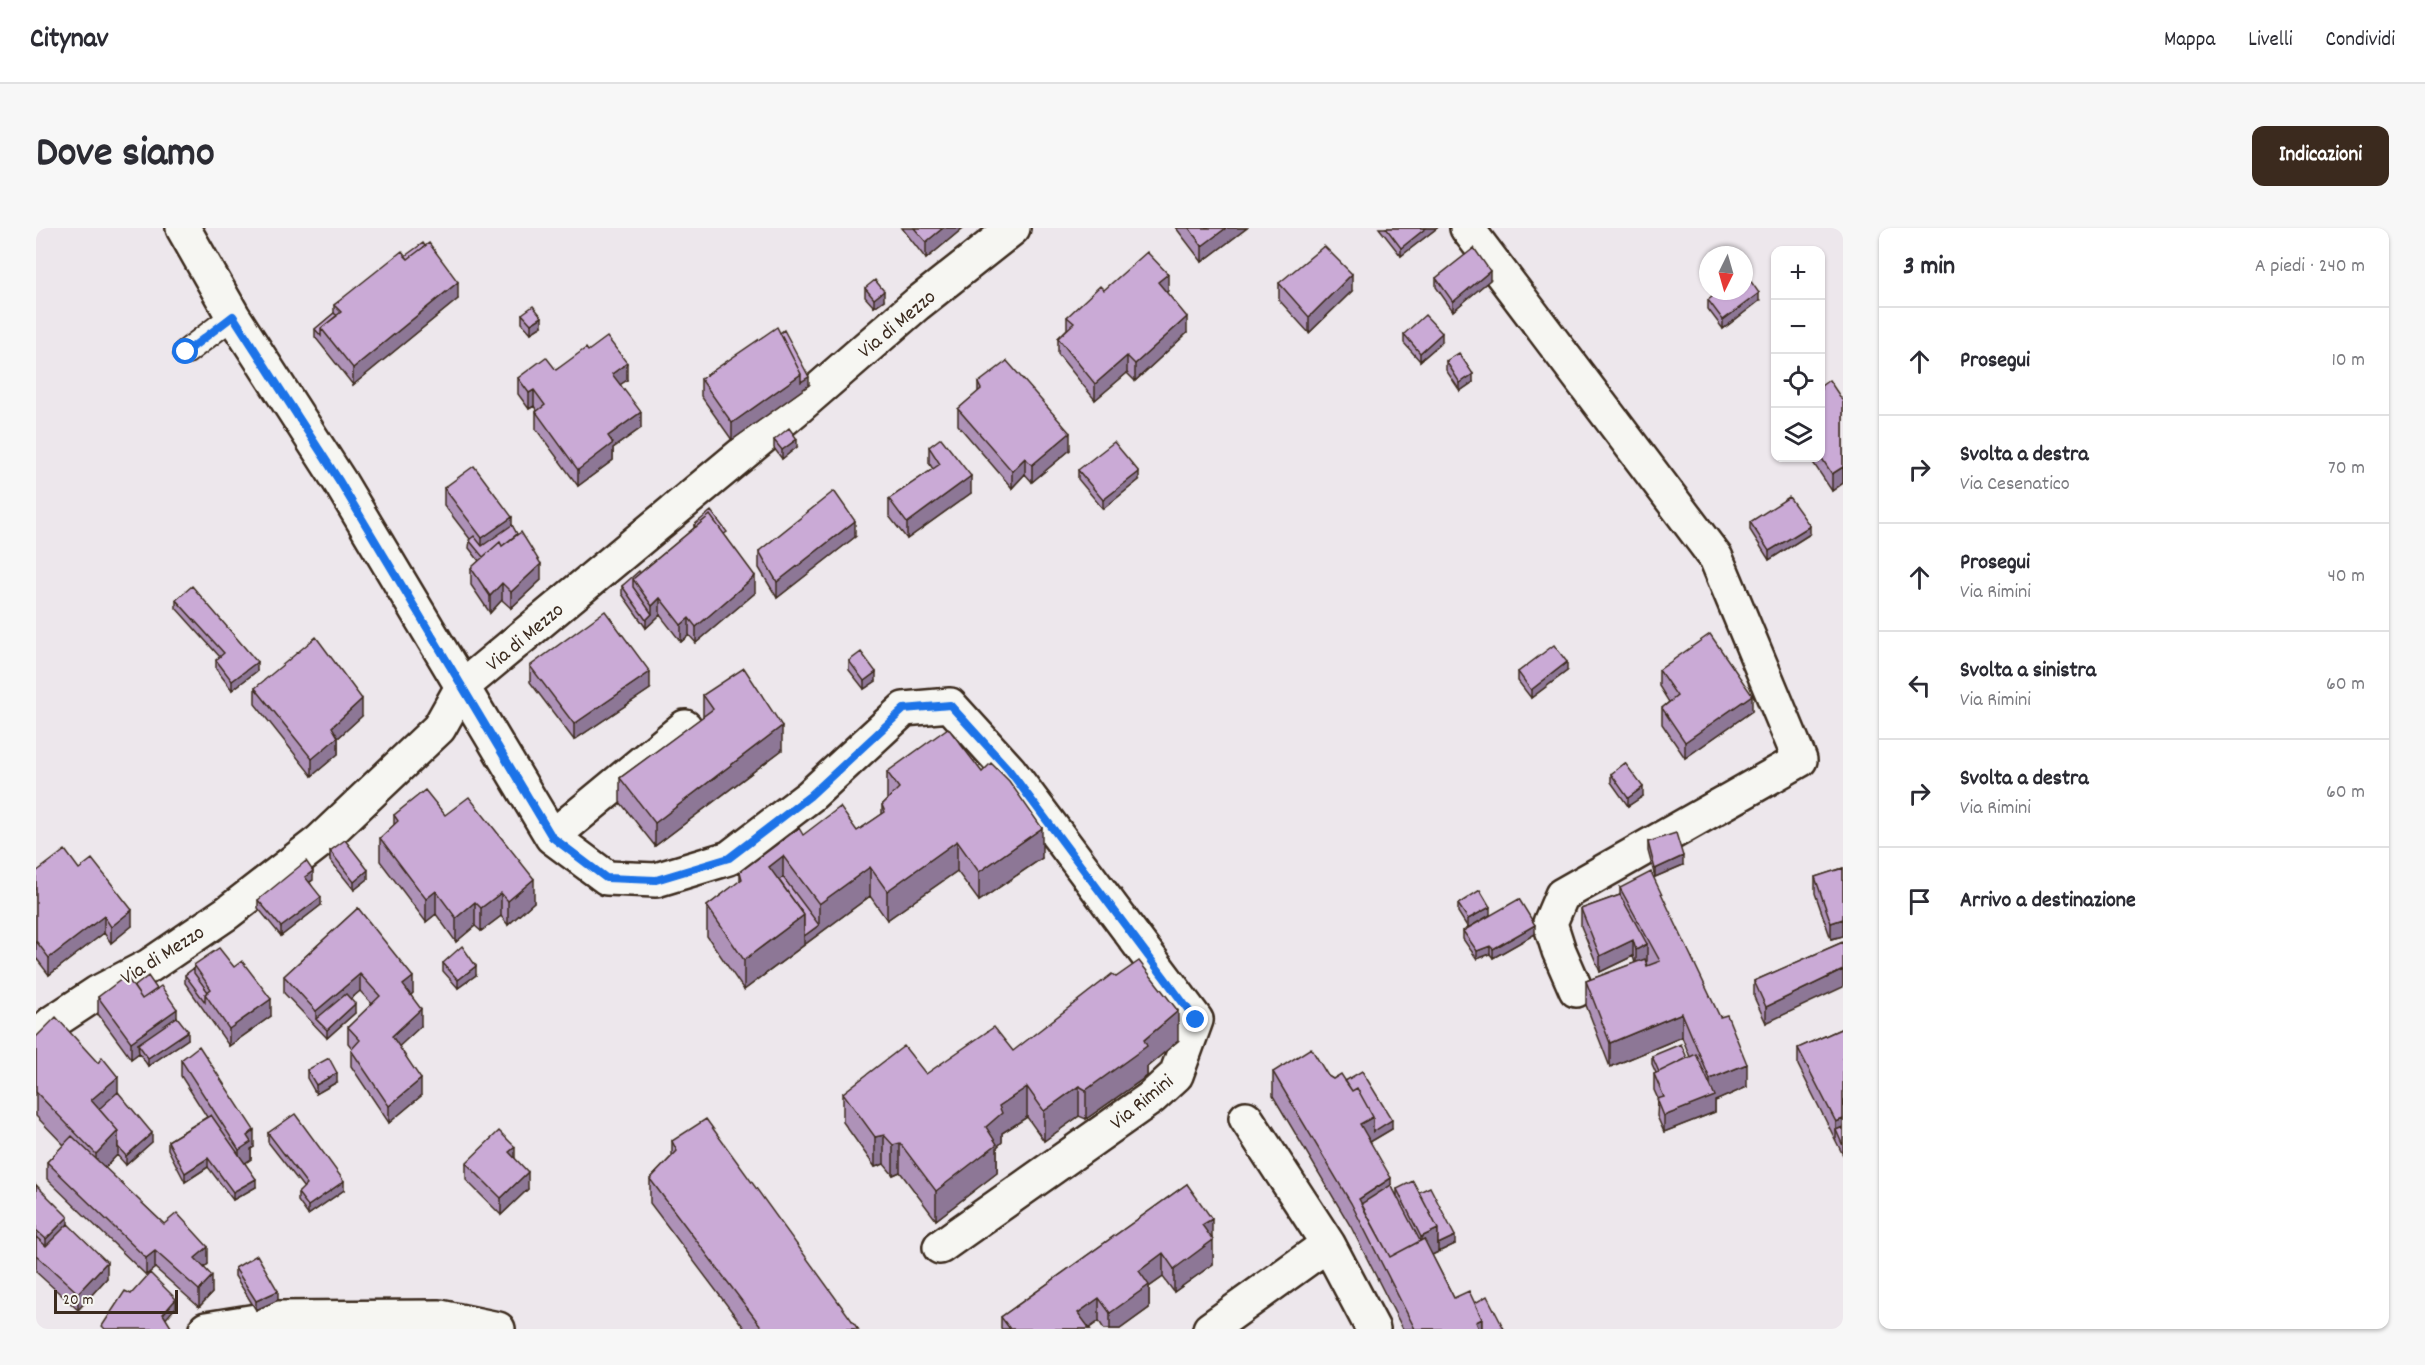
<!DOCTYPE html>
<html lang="it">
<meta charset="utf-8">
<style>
body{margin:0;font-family:Dekko,sans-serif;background:#f7f7f7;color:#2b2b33}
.controls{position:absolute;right:18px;top:18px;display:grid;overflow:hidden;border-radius:12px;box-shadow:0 2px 4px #0004}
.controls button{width:54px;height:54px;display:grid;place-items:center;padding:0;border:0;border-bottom:2px solid #e1e1e2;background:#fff;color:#2b2b33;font:30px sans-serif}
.compass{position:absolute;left:1663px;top:18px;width:54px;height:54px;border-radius:50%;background:#fff;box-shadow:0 2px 4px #0004;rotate:185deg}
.scale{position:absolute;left:18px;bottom:15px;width:124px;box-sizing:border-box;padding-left:6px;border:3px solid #3b2a1e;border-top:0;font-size:16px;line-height:21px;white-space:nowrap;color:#3b2a1e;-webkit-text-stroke:4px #f6f6f2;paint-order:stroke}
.stop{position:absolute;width:18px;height:18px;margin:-14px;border:4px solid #1a73e8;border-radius:50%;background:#fff}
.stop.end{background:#1a73e8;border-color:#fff;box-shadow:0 2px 6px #0008}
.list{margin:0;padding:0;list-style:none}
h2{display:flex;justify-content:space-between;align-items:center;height:78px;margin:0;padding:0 24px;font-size:26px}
h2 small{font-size:20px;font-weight:400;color:#7c7c81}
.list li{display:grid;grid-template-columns:39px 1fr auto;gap:18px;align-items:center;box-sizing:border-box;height:108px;padding:0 24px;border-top:2px solid #e1e1e2}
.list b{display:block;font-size:22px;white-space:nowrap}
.list p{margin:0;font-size:20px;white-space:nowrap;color:#7c7c81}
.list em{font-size:20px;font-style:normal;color:#7c7c81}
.icon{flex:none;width:33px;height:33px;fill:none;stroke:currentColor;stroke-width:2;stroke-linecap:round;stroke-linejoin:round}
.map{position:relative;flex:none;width:1807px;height:1101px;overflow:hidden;border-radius:12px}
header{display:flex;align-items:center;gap:36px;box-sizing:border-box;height:84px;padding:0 30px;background:#fff;border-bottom:2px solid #e1e1e2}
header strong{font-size:28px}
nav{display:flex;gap:33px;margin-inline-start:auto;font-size:21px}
.intro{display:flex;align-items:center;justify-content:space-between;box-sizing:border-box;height:144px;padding:0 36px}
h1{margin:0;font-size:42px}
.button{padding:15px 27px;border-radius:12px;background:#3b2a1e;color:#fff;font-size:21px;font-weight:700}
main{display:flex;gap:36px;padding:0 36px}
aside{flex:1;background:#fff;border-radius:12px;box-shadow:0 2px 4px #0004}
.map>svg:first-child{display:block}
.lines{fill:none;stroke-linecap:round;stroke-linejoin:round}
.service-casing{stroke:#3b2a1e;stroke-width:28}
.minor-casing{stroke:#3b2a1e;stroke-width:38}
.service{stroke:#f6f6f2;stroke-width:24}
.minor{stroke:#f6f6f2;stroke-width:33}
.wall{fill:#ae92b8;stroke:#3b2a1e;stroke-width:1.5}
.shaded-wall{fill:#8d7796;stroke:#3b2a1e;stroke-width:1.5}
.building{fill:#caaad6;stroke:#3b2a1e;stroke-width:1.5}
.route{stroke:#1a73e8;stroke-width:8}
.labels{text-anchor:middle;stroke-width:4.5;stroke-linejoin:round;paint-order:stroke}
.street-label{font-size:21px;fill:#3b2a1e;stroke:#f6f6f2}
</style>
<header>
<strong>Citynav</strong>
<nav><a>Mappa</a><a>Livelli</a><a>Condividi</a></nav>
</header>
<div class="intro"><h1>Dove siamo</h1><a class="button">Indicazioni</a></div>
<main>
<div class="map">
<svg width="1807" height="1101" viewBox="0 0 1807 1101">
<rect width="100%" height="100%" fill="#ede7ec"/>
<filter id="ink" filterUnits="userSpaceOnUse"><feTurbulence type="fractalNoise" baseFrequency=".0167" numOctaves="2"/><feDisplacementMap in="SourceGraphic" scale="12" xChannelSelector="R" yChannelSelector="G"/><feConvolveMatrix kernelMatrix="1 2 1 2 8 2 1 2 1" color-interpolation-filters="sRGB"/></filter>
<g filter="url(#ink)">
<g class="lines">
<!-- service casing -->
<g class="service-casing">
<path id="service" d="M150,124L197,88"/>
</g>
<!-- minor casing -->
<g class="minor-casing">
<path id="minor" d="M147,0L197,88L304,254L516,609L571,650L620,652L693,630L774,568L868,481L914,477L973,542L1160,792L1140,847L1115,870L904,1019
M1431,0L1680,330L1764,532L1526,667L1514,695L1523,723L1540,762
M516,609L649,499
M0,809L17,794L61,765L113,738L191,685L284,613L403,500L426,459L759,182L881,76L977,0
M1210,890L1292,1016L1337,1101
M170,1101L239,1090L404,1089L462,1101
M1174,1101L1292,1016"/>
</g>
<!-- service -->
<use href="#service" class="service"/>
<!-- minor -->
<use href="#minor" class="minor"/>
</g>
<!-- wall -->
<path class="wall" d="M866,0H927L890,31Z
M1140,0H1211L1166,34Z
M1343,0H1401L1365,28Z
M369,28L422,71L317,157L279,109V101L298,85V77Z
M1400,50L1454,52L1417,83L1400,59Z
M1243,55L1316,63L1273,105L1243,72Z
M829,60L848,72L838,79L829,69Z
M1068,62L1132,63L1130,64L1151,105L1099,153L1091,145L1059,172L1022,126V110L1031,101V89Z
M1672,72L1723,73L1687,101L1672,81Z
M486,86L506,98L495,105L486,95Z
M1368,106L1406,114L1384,133L1368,115Z
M552,123L591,152L584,156L605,200L577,220V232L542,258L500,201V184L501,183L498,178L493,181L482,166V150L520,142Z
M1410,133L1437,154L1424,163L1410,142Z
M665,151L773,157L696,212L665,168Z
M942,155L1034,222L996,254L989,246L976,260L922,197V181L942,164Z
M1807,173V255L1796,263L1774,230H1785Z
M738,212L761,219L746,231L738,220Z
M893,219L935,265L871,311L853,288V271L897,241L893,235Z
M1042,242L1103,252L1067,281L1042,251Z
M408,260L476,297L505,352L475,380L466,372L454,385L435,357V340L443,333L433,320L434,311L408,277Z
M1714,294L1774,306L1733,332L1714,302Z
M658,297L691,310L719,365L660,415L653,407L645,414L624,387L610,400L586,366V358L604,345L658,300Z
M819,309L741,370L723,340V323Z
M140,372L221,443L196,462L180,441V432L184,429L140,380Z
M813,433L840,453L828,461L813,442Z
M494,438L614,461L538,512L494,454Z
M1623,442L1716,483L1649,530L1626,496V480L1633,474L1623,458Z
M1531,443L1495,470L1482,453V444Z
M219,460L326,488L302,510V526L276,548L219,476Z
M667,467L746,522L619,618L584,574V550L667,489Z
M851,544H946L1006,630L943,673L921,643L851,692L834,668L708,762L671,708V678L704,653V644L767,607L821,603L846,586V577L851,572Z
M1575,546L1607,568L1592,578L1575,554Z
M358,587H409L498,674L472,697L465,688L445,703L439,698L420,714L400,686L390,694L344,633V610L358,597Z
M1612,614L1647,637L1619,649L1612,623Z
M294,623L332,651L318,662L294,632Z
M1807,640V708L1795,711L1779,665V649Z
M43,641L96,698L75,715L68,705L13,747L0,730V644Z
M277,652L274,654L285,677L245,708L222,680V672Z
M1584,660L1711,859L1679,873V884L1628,904L1621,888L1622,871L1618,862V846L1620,845L1616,836V828L1651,830L1654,829L1646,809L1574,839L1550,777V753L1599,735L1597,728L1564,744L1545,698V681L1584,667Z
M1422,676L1454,687L1432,700L1422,684Z
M322,680L377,765L375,767L385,798L363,818L385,868L353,895L315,838V822L316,820L312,815V799L336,776L324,763L314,771L319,785L291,810L248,765V748Z
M1427,703L1499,706L1457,730L1454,726L1441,731L1427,711Z
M1807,714L1730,795L1718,769V753Z
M407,735L440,747L422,760L407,743Z
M158,737L235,788L193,818L149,755V747L158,740Z
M98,759L141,789L152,811L112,838L103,825L95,831L62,786V769Z
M1807,800V927L1762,837V820Z
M0,809L82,864L116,914L90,937L81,927L69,940L128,996L172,1036L168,1040L176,1065L163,1079L119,1040L110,1047L11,951V934L28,917L0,888Z
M1142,813L1111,839V848L1050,891L1043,888L1008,913L991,889L966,905V914L961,919V945L900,992L864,944L857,947L848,936L839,939L807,894V865L890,846L977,823Z
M145,832L218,919L215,921V931L209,935L220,959L197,972L172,939L149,954L132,921V913L171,889L145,848Z
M271,842L301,854L280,866L271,850Z
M1237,844L1292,848L1297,851L1356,901L1334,914L1361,969V961L1383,964L1419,1016L1396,1027L1418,1070L1439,1075L1468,1101H1367L1315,999L1237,868Z
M232,905L308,962L272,987L262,973V965L268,960L232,914Z
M636,913L822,1101H709L614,975V951L636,928Z
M479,931L492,961L465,987L430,952V935Z
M1151,956L1176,1010L1177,1036L1138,1064L1127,1049L1113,1059V1080L1084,1101H1068L1063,1093L1053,1100L1054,1101H965V1089Z
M0,957L32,996L71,1050L42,1082L0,1044Z
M199,1040L242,1072L220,1082L199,1048Z"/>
<!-- shaded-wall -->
<path class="shaded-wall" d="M907,0H927L890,31V14Z
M1190,0H1211L1166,34V18Z
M1390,0H1401L1365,28V20Z
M1454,43V52L1417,83V74Z
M1132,46V63L1122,71V54Z
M1316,46V63L1273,105V89Z
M422,54V71L317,157V140Z
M848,63V72L838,79V71Z
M1723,65V73L1687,101V92Z
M506,89V98L495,105V96Z
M1151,89V105L1099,153V136Z
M1406,105V114L1384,133V125Z
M1091,128V145L1059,172V156Z
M591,135V152L576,162V146Z
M765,146L773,149V157L696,212V195Z
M1437,146V154L1424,163V155Z
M498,162V178L493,181V165Z
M605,184V200L577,220V232L542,258V242L572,208Z
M1034,205V222L996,254V237Z
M761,211V219L746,231V222Z
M989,230V246L976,260V243Z
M1807,239V255L1796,263V246Z
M1103,244V252L1067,281V272Z
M935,248V265L871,311V295Z
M476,289V305L446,326V310Z
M819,293V309L741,370V354Z
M1774,298V306L1733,332V323Z
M505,336V352L475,380V364Z
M719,348V365L660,415V399Z
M466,355V372L454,385V368Z
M624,370V387L610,400V392L616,386V378Z
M653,390V407L645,414V397Z
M221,434V443L196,462V453Z
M1531,434V443L1495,470V462Z
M614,444V461L538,512V496Z
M840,444V453L828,461V453Z
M1716,467V483L1649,530V514Z
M326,471V488L302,510V526L276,548V531L296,499Z
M746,498V522L619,618V595Z
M1607,559V568L1592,578V570Z
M1006,600V630L943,673V644Z
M921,613V643L851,692V663Z
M747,628V657L733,660V639Z
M1647,628V637L1619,649V641Z
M834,639V668L768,717V708L783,697V676Z
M332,642V651L318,662V654Z
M277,643V652L269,657V649Z
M498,651V674L472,697V673Z
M400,663V686L390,694V671Z
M465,665V688L445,703V680Z
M285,669V677L245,708V699Z
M439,674V698L420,714V690Z
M1454,679V687L1432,700V691Z
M96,682V698L75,715V699Z
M768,687V717L708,762V732Z
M68,688V705L13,747V730Z
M1807,691V708L1795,711V695Z
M1499,697V706L1457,730V721Z
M1597,712V728L1564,744V728Z
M1611,716V733L1600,738V722Z
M1454,718V726L1441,731V723Z
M440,738V747L422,760V752Z
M1807,742V759L1730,795V779Z
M324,746V763L285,796L280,791V783Z
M377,749V765L367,774V757Z
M235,771V788L193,818V801Z
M319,776V785L291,810V802Z
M141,781V798L102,816L103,825L95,831V814Z
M385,781V798L356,825V808Z
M1142,783V813L1111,839V848L1050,891V862Z
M1646,785V809L1574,839V815Z
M152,803V811L112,838V830Z
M1711,836V859L1679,873V884L1628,904V888L1674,869V851Z
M301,845V854L280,866V857Z
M82,849V873L59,892L55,872Z
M385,851V868L353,895V878Z
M1043,858V888L1008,913V883Z
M991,859V889L966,905V914L961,919V945L900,992V963L950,899L963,878Z
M1337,889L1356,892V901L1324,920V896Z
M1807,891V908L1800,902V911V894Z
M218,902V919L215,921V931L203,939V922L211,908Z
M82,903V926L60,949V926Z
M116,905V914L90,937V928Z
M848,907V936L839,939V909Z
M864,915V944L857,947V917Z
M479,919V936L473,924Z
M172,930V939L149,954V945Z
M492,944V961L465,987V970Z
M1355,950V974L1329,990L1323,971Z
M220,951V959L197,972V964Z
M308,953V962L272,987V978Z
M32,989V1012L10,1035V1011Z
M1176,991V1014L1177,1012V1036L1138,1064V1041L1166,997Z
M1402,1001V1024L1386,1032V1035L1354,1053V1036L1385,1020V1009Z
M1419,1008V1016L1402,1024V1016Z
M172,1019V1036L159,1047V1030Z
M119,1023V1040L110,1047V1030Z
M1127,1025V1049L1113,1059V1080L1084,1101H1074V1085L1103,1043Z
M71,1034V1050L42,1082V1065Z
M176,1048V1065L163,1079V1062Z
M242,1063V1072L220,1082V1073Z
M1063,1070V1093L1052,1101L1042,1085Z
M140,1071V1079L127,1094V1086Z
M1446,1091V1101H1440V1094Z"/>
<!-- building -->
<path class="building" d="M878,0H907L890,14Z
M1153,0H1190L1166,18Z
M1350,0H1390L1365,20Z
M387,15L389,18L372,31L369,28Z
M393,15L422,54L317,140L285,100L305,84L298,77L366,23L372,31Z
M1288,18L1316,46L1273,89L1243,55Z
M1438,20L1454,43L1417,74L1400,50Z
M1111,24L1132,46L1122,54L1151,89L1099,136L1091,128L1059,156L1022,110L1038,95L1031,89L1064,58L1068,62Z
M1709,45L1723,65L1687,92L1672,72L1684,63H1708V46Z
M839,52L848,63L838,71L829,60Z
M497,78L506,89L495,96L486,86Z
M298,85L301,88L285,100V108L279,101Z
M1389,87L1406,105L1384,125L1368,106Z
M741,99L765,146L696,195L665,151Z
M748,102L773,149L765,154V146L744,105Z
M571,109L591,135L576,146L605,184L572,208L577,215L542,242L500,184L509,177L498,162L493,165L482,150L510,129L520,142L550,120L552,123Z
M1423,125L1437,146L1424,155L1410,133Z
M971,133L1034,205L996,237L989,230L976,243L922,181L945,161L942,155Z
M1793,152L1807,173V239L1796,246L1785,229V158Z
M753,200L761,211L746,222L738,212Z
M905,210L935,248L871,295L853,271L904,236L893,219Z
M1078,214L1103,244L1067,272L1042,242Z
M438,238L476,289L446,310L408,260Z
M798,263L819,293L741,354L723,323Z
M1753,269L1774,298L1733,323L1714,294Z
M675,283L691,304L688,306L674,287L660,299L658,297Z
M674,287L719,348L660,399L653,390L645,397L624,370L616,378L597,351Z
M476,297L481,306L466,318L464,314L447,329L433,312L438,308L446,318Z
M485,304L505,336L475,364L466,355L454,368L435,340L464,314L466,318Z
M603,343L604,345L597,351V359L616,386L610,392L586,358Z
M156,358L221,434L196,453L180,432L188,425L140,372Z
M569,383L614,444L538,496L494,438Z
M1674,406L1716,467L1649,514L1626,480L1641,468L1623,442Z
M280,409L326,471L296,499L302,509L276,531L219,460Z
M1518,417L1531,434L1495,462L1482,444Z
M825,424L840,444L828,453L813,433Z
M708,440L746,498L619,595L584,550L677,481L667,467Z
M912,500L946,544L955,535L973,553L1006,600L943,644L921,613L851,663L834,639L783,676L747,628L733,639L768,687L708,732L671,678L706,651L704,644L763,600L767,607L804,579L821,603L849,584L846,577L863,560L851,544Z
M1589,535L1607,559L1592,570L1575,546Z
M389,562L409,587L433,569L498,651L472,673L465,665L445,680L439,674L420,690L400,663L390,671L344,610L362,593L358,587Z
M1640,605L1647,628L1619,641L1612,614Z
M309,612L332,642L318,654L294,623Z
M29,622L43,641L56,631L96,682L75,699L68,688L13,730L0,713V644Z
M270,633L277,643L269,649L285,669L245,699L222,672Z
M1807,640V691L1795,695L1779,649Z
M1615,644L1684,789L1691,787L1711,836L1674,851L1646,785L1574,815L1550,753L1609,731L1611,738L1624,733L1584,660Z
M747,649L783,697L768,708V687L743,652Z
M1444,662L1454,679L1432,691L1422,676Z
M1584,667L1611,716L1600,722L1597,712L1564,728L1545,681Z
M1483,671L1499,697L1457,721L1454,718L1441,723L1427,703Z
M322,680L377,749L367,757L385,781L356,808L385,851L353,878L315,822L324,812L312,799L344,768L324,746L280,783L248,748Z
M1807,714V742L1730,779L1718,753Z
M426,718L440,738L422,752L407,735Z
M183,720L198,739L206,733L235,771L193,801L169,766L175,761L158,737Z
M1103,733L1142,783L1108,812L1111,818L1050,862L1043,858L1008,883L991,859L963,878L966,885L950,899L961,916L900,963L864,915L857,917L848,907L839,909L807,865L868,818L890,846L958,799L977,823L1076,746L1080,749Z
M158,740V745L172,764L169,766V774L149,747Z
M90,748L106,771L125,758L141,781L95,814L62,769Z
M112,748L121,761L106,771L98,759Z
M310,766L319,776L291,802L280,791Z
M20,789L62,835L66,829L82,849L55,872L82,903L60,926L0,864V809Z
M141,789L152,803L112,830L102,816Z
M1807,800V891L1800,894L1762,820Z
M1645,816L1651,830L1623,844L1616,828Z
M163,818L218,902L211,908L215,914L203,922L145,832Z
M1275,820L1292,848L1297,851L1305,846L1316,863L1321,860L1337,889L1324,896L1355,950L1323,971L1354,1029L1388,1011L1418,1070L1433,1063L1446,1091L1440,1094L1443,1101H1379L1315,975L1237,844Z
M1660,826L1679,868L1628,888L1621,871L1628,869L1618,846Z
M293,830L301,845L280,857L271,842Z
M1326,843L1356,892L1337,904V889L1321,860L1316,863L1309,853Z
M82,864L116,905L90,928L82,919V903L63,881Z
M259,886L308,953L272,978L262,965L271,956L232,905Z
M175,887L220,951L197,964L172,930L149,945L132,913Z
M670,891L822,1101H727L614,951L641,923L636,913Z
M1807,899V918L1800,902Z
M463,903L479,919L473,924L492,944L465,970L430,935Z
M36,908L128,996L141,985L172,1019L159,1030L176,1048L163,1062L119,1023L110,1030L11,934Z
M1377,953L1402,1001L1385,1009L1361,961Z
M1151,956L1176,991L1166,997L1177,1012L1138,1041L1127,1025L1103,1043L1113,1057L1074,1085L1063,1070L1042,1085L1054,1101H974L965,1089Z
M0,957L32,989L10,1011L0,1002Z
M1355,957L1384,1013L1354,1029L1325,976Z
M1394,959L1419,1008L1402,1016V1001L1383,964Z
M32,996L71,1034L42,1065L0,1027V1009L10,1018Z
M221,1027L242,1063L220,1073L199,1040Z
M114,1045L140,1071L127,1086L135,1099L132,1101H69L66,1098L89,1063L95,1066Z
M1451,1068L1468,1101H1446V1091L1439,1075Z"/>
</g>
<g class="lines" filter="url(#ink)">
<!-- route -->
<path class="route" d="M150,124L197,88L304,254L516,609L570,650L620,652L693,630L774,568L868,481L914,477L973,542L1160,792"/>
</g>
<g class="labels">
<!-- street labels -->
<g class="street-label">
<text transform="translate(860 95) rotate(-40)" y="7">Via di Mezzo</text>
<text transform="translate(488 408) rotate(-40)" y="7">Via di Mezzo</text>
<text transform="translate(126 726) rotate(-32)" y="7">Via di Mezzo</text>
<text transform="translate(1105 873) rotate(-39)" y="7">Via Rimini</text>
</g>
</g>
</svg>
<div class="controls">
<button>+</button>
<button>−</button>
<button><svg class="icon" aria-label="locate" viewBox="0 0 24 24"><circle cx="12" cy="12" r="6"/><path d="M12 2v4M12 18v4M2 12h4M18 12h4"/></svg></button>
<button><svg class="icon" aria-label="layers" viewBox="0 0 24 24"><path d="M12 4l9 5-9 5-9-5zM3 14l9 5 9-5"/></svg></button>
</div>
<svg class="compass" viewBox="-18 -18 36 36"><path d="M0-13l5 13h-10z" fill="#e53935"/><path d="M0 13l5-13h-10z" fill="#7c7c81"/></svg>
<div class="scale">20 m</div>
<div class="stop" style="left:150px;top:124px"></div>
<div class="stop end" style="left:1160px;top:792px"></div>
</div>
<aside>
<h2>3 min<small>A piedi · 240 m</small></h2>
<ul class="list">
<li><svg class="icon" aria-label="ahead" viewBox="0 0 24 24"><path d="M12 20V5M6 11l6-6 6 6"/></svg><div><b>Prosegui</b></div><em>10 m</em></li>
<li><svg class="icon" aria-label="right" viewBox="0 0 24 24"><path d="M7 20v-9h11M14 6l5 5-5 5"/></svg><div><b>Svolta a destra</b><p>Via Cesenatico</p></div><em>70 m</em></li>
<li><svg class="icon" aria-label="ahead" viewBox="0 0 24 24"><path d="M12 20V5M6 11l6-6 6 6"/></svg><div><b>Prosegui</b><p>Via Rimini</p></div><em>40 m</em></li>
<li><svg class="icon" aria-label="left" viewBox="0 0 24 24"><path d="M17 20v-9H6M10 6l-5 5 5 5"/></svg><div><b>Svolta a sinistra</b><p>Via Rimini</p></div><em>60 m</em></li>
<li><svg class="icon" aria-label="right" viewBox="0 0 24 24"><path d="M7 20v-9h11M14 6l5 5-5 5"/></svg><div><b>Svolta a destra</b><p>Via Rimini</p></div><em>60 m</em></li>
<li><svg class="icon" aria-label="arrive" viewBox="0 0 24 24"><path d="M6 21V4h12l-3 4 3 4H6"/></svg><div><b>Arrivo a destinazione</b></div></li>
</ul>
</aside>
</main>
